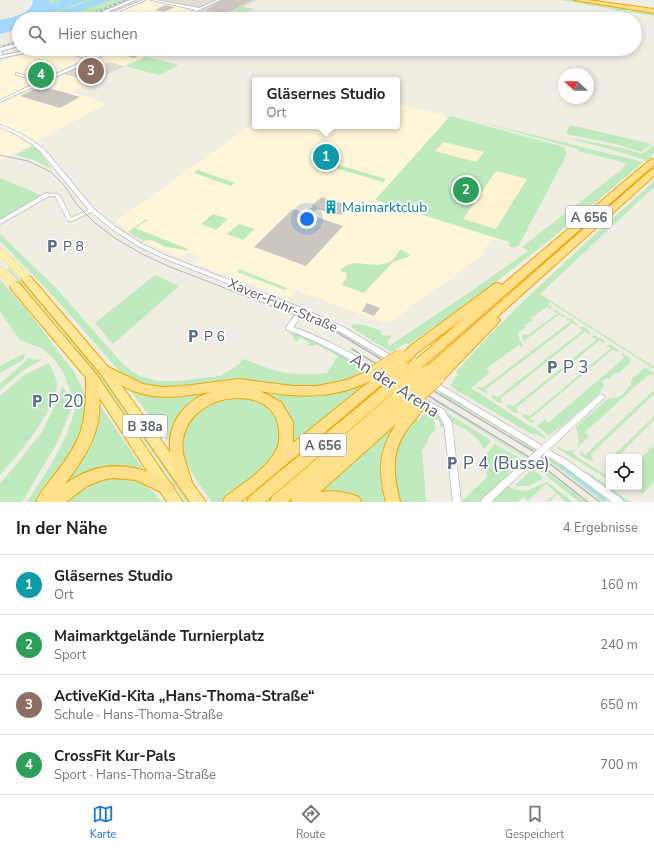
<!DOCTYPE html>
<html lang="de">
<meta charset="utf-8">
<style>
body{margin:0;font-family:"Nunito Sans",sans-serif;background:#f6f6f6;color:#222}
.controls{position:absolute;right:12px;bottom:12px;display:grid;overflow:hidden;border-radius:4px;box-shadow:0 2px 6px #0003}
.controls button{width:36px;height:36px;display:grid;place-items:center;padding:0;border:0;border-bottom:1px solid #e0e0e0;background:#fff;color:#222;font:20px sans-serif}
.compass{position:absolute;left:558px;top:68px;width:36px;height:36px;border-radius:50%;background:#fff;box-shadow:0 2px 6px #0003;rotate:291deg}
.you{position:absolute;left:307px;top:219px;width:14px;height:14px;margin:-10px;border:3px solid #fff;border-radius:50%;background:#1a73e8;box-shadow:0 0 0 6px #1a73e833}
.badge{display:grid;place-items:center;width:26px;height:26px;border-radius:50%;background:#1a73e8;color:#fff;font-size:13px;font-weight:700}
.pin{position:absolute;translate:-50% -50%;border:2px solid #fff;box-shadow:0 1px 4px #0006}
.popup{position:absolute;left:252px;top:77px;width:148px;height:52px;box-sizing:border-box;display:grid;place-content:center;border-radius:4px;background:#fff;filter:drop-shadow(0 1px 3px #0005);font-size:13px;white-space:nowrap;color:#767676}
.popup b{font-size:15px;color:#222}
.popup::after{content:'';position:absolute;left:50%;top:100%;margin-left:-8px;border:8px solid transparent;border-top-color:#fff}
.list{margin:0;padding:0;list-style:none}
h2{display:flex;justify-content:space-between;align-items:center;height:52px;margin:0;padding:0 16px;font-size:17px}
h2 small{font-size:13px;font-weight:400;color:#767676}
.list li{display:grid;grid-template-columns:26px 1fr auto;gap:12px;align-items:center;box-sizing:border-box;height:60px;padding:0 16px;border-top:1px solid #e0e0e0}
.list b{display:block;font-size:15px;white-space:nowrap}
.list p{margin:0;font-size:13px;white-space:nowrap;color:#767676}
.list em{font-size:13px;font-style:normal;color:#767676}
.icon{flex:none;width:22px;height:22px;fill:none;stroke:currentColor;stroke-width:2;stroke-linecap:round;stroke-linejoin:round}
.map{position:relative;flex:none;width:654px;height:502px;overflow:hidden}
.search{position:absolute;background:#fff;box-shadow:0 2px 6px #0003;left:12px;right:12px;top:12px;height:44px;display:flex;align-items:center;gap:10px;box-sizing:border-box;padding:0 14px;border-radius:22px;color:#767676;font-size:15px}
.sheet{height:292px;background:#fff}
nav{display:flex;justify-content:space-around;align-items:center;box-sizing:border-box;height:56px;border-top:1px solid #e0e0e0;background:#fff;font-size:11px;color:#767676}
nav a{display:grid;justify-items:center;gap:2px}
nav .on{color:#1a73e8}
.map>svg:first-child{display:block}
.commercial{fill:#fff6d9}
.education{fill:#dfdcd2}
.green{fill:#beeabd}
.sand{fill:#fef3d0}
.water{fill:#a4d8ff}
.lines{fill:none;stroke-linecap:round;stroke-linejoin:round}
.stream{stroke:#a4d8ff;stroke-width:2}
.building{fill:#cbc7c0}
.minor-casing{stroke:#b8bcc1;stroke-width:1.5}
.secondary-casing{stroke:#b9bdc3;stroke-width:2}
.primary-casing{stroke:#ffcb4d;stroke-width:1}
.trunk-casing{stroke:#f3a400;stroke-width:2}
.motorway-casing{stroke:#f3a400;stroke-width:2}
.minor{fill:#fff;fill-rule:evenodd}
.secondary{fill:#fff;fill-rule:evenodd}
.primary{fill:#fff0a9;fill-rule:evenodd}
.trunk{fill:#ffe89a;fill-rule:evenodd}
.motorway{fill:#ffe08b;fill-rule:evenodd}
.tram-far1{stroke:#b5b6b7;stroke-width:1}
.tram{stroke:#b5b6b7;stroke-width:1.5}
.rail-casing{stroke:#b5b6b7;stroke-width:2}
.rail{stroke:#fff;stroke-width:1;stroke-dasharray:2.5;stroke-linecap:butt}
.minor-bridge-casing{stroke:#b8bcc1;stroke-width:8;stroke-linecap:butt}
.motorway-bridge-casing{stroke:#f3a400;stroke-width:14;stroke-linecap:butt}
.minor-bridge{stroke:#fff;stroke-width:7}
.motorway-bridge{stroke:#ffe08b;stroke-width:13}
.labels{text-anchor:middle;stroke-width:3.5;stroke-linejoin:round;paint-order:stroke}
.shield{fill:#fff;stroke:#8c9094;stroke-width:1}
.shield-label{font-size:13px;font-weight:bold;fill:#5b6066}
.culture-label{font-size:14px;fill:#0d838f;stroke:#fff;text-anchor:start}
.service-label{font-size:14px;fill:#4e5e75;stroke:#fff;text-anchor:start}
.street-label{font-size:14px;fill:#5b6066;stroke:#fff}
.near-service-label{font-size:17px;fill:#4e5e75;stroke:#fff;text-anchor:start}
.near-street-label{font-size:17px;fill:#5b6066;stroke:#fff}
</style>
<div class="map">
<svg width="654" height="502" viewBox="0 0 654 502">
<rect width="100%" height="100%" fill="#f0ede3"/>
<!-- commercial -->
<path class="commercial" d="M147,0H257L243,7L253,9L223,19H100Z
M43,49H158L72,92L106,104L0,161V62L27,53Z
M397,104L445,115L443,117L462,122L515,245L492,238L479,258L393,320L383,323L296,290L287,299L194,263L201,257L189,252L181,258L158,248L128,232L117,223L118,220L255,122V126H397Z"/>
<!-- education -->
<path class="education" d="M159,0H257L243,7L253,9L237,18L228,17L223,19H182L203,9Z
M109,62L125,66L92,82L64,74L82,65L95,69Z"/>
<!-- green -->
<path class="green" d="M49,0H125L78,19L67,15L56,19H22L56,2L50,4Z
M561,0H572L654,13V16L630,12L631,10L628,9L627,12Z
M242,7L253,9L238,17L244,19H223L231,16L227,15Z
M146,57L179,65L159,75L125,66Z
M450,116L564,147L567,154L519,245C515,248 512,248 509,246V242L375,200Z
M473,120L643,162C568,227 490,289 408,345L406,343L391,352L352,328V325L355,324L368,326L381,331V335L392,336L387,342L389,346L470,292L528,251L522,247L621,170L626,164L615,160L578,151V149Z
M570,125L652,144L641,152L616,144L566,134Z
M565,137L622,148L642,154L654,145V153L646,161L627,154Z
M32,146L38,150L52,169L34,160L15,155Z
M339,165L386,179L383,182L335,168Z
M654,165V167L511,291L509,290Z
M198,170L235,183L231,186L194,173Z
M0,178L41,195L0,221Z
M654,181V187L540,294L654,367V369L550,302L548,304L552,307L550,310L548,306L531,318L533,322L531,321L524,326L526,327L518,333C517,339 523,342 523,348L519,345L487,368L489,373L471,388L531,427L535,428L546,437L545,439L534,433L533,435L450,386L458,374L456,373L458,370C518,301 587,243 654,181Z
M213,214L228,219L216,230L201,224Z
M146,219L148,220L135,228L188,249L186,251C178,248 173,248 166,247C158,244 153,238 144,241L128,232Z
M239,224L255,229L243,240L227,234Z
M0,234L57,289L121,362L131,371L140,376L158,381H179L220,376C232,369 234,369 244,359C277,372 290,377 327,373L338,356L318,345L307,346L310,342L300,338L296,342L291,334L293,332L346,356L365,369L350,379L332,386L174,388L146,386L127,377L121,373L56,299L0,241Z
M401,249L410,255L408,257L393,262L364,293L342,285L347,276L346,273L340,271C354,254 372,272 391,261C395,259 398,252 401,249Z
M9,268C79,338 134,421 189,502H186C131,420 75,340 7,269Z
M239,269L287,288L285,290L237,272Z
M155,275L179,286L113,344L95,323Z
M0,280L26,309L74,372L86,396L87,409L80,440L38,502H27L52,463L66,436L76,407L63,372L54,359L42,348L20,340L0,312Z
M555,310L565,316L563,318L560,314L525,340L526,345L522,338V334L528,335L558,313L553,311Z
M567,318C571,318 577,322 577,325L576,326L573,323L486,389L487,394L477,388V386L483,388L571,321L566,320Z
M580,327H584L591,333L589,335L586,331L501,398L503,403H499L492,398V395L498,397L583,330L579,328Z
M594,335L604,340V342L603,344L600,340L516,408L519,413H515L507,407V404L514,406L597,339L592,337Z
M610,344L618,350L619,352L612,350L530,419L536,421L531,423L523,417V414L530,416L611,348L606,346Z
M25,353L24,359L0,373V366Z
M622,353L630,358L631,362L620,372L613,374L609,379L606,378L601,382L604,384L598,395L558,429H557L549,436L537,426L545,419L548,423L624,358Z
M30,357L32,360L43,359L24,370L0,390V384Z
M49,363C52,370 57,378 57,386C53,415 18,454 0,475V396L24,375Z
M646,368L654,373V375L649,374L584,433L590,436L577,448L579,440L576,427L606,400L621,396L631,385V380L643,369Z
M372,380L288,451L273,400L206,396L171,446L128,387L136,390L220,387L287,393Z
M383,381L386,383L241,502H236Z
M62,386L68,394L72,408L57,443L22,502H0V484L42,432L59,397Z
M654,390V394L591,454L593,461L589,460L581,456L580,452L581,451L585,455Z
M441,392L567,468L614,502L608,501L602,502C552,460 497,425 440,394Z
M235,395C255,400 277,403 279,428C279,432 281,439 280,443C276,466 237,488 220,502H212C196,479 166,445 192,418C196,414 200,407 205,405C214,401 225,399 235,395Z
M96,399L145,472L128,469L46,502L73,466Z
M434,400L541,467L586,502H579L523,457L434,401Z
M430,409L440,415L445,426L441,428L439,420H434L436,430C426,436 429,444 422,450L426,500L427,502H398L392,472L400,439L416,418L418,420Z
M444,411L489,439L490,442L485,449L483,448C480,438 462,426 452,423L449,416Z
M405,414L399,425L389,502H363L356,499L315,495Z
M654,416V420L617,457H612Z
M495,444L521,459L508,472L509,474L479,502H462V501L487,477L484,457Z
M654,445V482L643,494L633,487H639V460Z
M558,447L566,451L574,450L573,453L577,457L609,477V480L557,448Z
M580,468L592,475L630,502H624Z
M533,469L542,477V479L529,486H516V484Z
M115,477C137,480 148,484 162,502H63C80,488 93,481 115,477Z
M547,482L573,502H566L557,494L549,502H546L556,493L546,484L528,501L523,497L518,502H491L508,486C526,496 531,488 547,482Z"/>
<!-- sand -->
<path class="sand" d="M444,142L484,152L476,162L435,151Z
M496,171L527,179L496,229L463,219Z"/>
<!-- water -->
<path class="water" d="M33,0H49L50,4L61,0H87L32,19H19V29L0,34V20C12,17 32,15 33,0Z
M93,0H111L57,19H36Z"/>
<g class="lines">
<!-- stream -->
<path class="stream" d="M560,465L605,500"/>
</g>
<!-- building -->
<path class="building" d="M221,0H252L225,14L206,10Z
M165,5L175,7L164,12L155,10Z
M140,49L148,51L134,58L126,56Z
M40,86L63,92L80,97L60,108L20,96Z
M323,153L334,156L328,162L317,159Z
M322,197L350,206L342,215L339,214L337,215L317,209L311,215L343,226L306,266L254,247L293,209L306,213L313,206L312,205Z
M367,303L380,308L374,316L362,311Z"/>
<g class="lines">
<!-- minor casing -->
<g class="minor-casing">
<path id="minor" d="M143,0H146L102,19H97Z
M151,0H156L199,8L217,0H220L180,19H176L196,10Z
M53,49H59L91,58L110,49H115L93,60L0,102V100L40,81L16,75V73L43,80L88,59Z
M0,51L2,52V55L0,56Z
M0,125C17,130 31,139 45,150L94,209L116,227L142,244L167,256L302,308H305L306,310L345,328L395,358L396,360L395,362L393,363L391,362L341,332L304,314L293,327C317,336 339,346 361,359C366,362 374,366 378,371L377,373L375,374L373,373C345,356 317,341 287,330L286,328L287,326L298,311L163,258L138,246L112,229L91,212L72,221H68L55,196H49L0,224V220L46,193L59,194L71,218L89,210L41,152L32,144L21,137L0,127Z
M432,380L568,461L622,499L623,502H612L562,465L430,385L429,383L430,381Z
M601,394L603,395L605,397L603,399L558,441L555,442L552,441L551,439L552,437L599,395Z
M420,396L444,410L452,423L461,502H453L444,424L438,414L417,401L416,399L417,397Z
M522,464L525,466L526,468L525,470L491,502H481L482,499L519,466Z"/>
</g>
<!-- secondary casing -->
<g class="secondary-casing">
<path id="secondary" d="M130,0H136L91,19H85Z
M19,43V46L0,51V48Z
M34,49H44L0,58V56Z"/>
</g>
<!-- primary casing -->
<g class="primary-casing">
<path id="primary" d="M0,248L3,249L30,277L32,279L30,281H24L0,256Z
M0,267L3,268L18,284L20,286L18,288H12L0,276Z"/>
</g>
<!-- trunk casing -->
<g class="trunk-casing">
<path id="trunk" d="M27,276L31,277L108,367L206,502H190L100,373L23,281L22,279L23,277Z
M15,282L19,283L96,374L183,502H167L88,380L11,289L10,286L11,283Z"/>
</g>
<!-- motorway casing -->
<g class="motorway-casing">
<path id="motorway" d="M574,0H588L654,9V13Z
M651,159H654V165L421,368L417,370L413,368L411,365L413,362L465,317L417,353L409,361L405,363L401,361L399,358L409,347L494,284L498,283L502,285Z
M654,169V176L497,317L500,320L498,323L442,381L438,383L434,381L432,378L436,373L428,377L424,375L422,372L424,369L651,170Z
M104,365L143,384L162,387L184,386L239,379L293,386H317L347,380L372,369L376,371L378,375L381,374L385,376L387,379L385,382L241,502H223L225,497C242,484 269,468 277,448C280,443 279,438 279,433C280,383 192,388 183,439C180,453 189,470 192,483L190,488L185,490L180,488C166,456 163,422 194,400C199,396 206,394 211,392C185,396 159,401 133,391C122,386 111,379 100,373L98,370L100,367ZM370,381L293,443V422L281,402L260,391C298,398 335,399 370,381Z
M92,372L96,374L98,377C99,389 100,402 99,415C96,441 80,464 65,484C94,463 126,461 158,476C164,479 171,481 174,488L172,493L167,495L136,480L113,478L102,480L87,486L66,502H36C41,490 51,480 59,469C85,435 86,419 86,377L88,374Z
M392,381L396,382L398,386L396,390L265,502H247L249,497L388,382Z
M403,388L408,389L409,393L408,397L330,465L409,396L414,395L419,396L420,399L425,400L426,404C421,414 412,422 406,431C390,454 394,477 400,502H386C378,470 378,452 396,424L320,492C334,490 346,492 359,497L361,502H291L292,498L288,502H270L272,497L398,389Z"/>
</g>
<!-- minor -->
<use href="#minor" class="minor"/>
<!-- secondary -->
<use href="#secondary" class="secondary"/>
<!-- primary -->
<use href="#primary" class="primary"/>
<!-- trunk -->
<use href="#trunk" class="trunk"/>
<!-- motorway -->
<use href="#motorway" class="motorway"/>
<!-- tram-far1 -->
<path class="tram-far1" d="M0,155L28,161L51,172L64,185L77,205L94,222L115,238L142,254L168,266L315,323"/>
<!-- tram -->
<path class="tram" d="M313,322L338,333L533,451L600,502
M352,349L537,462L588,502"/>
<!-- rail casing -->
<g class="rail-casing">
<path id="rail" d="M79,19L126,0
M0,47L19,41"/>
</g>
<!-- rail -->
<use href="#rail" class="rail"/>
<!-- minor-bridge casing -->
<g class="minor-bridge-casing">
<path id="minor-bridge" d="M522,468L555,439"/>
</g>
<!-- motorway-bridge casing -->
<g class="motorway-bridge-casing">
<path id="motorway-bridge" d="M372,374L400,356
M381,379L400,362
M392,386L417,365
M403,393L428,372
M414,400L438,378"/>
</g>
<!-- minor-bridge -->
<use href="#minor-bridge" class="minor-bridge"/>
<!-- motorway-bridge -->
<use href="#motorway-bridge" class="motorway-bridge"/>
</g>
<!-- icons -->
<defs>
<g id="building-bare" transform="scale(1.08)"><path d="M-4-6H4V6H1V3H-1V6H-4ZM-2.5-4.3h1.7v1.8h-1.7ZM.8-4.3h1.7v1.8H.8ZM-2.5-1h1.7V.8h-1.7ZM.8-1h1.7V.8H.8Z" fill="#0f9aa8" stroke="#fff" stroke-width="2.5" paint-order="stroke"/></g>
<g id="parking-bare" transform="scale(1.08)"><path d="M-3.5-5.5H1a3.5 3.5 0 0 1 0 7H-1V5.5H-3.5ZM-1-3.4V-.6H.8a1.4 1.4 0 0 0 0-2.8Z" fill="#5c6f8a" stroke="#fff" stroke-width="2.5" paint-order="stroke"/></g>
</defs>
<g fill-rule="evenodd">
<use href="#building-bare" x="331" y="207"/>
<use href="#parking-bare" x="52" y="246"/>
<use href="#parking-bare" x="193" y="336"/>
<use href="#parking-bare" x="552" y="367"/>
<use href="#parking-bare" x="37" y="401"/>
<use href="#parking-bare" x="452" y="463"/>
</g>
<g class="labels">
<!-- shield labels -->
<g class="shield">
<rect x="566" y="206" width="46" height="22" rx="3"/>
<rect x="123" y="415" width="44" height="22" rx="3"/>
<rect x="300" y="434" width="46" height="22" rx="3"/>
</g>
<g class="shield-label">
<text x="589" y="222">A 656</text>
<text x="145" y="431">B 38a</text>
<text x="323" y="450">A 656</text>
</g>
<!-- culture labels -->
<g class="culture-label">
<text x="342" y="212">Maimarktclub</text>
</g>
<!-- service labels -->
<g class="service-label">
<text x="63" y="251">P 8</text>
<text x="204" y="341">P 6</text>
</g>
<!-- street labels -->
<g class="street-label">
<text transform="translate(283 305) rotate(23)" y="5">Xaver-Fuhr-Straße</text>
</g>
<!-- near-service labels -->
<g class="near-service-label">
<text x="563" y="373">P 3</text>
<text x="48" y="407">P 20</text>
<text x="463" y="469">P 4 (Busse)</text>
</g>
<!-- near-street labels -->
<g class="near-street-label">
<text transform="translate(395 385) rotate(33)" y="6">An der Arena</text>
</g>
</g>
</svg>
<div class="controls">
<button><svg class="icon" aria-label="locate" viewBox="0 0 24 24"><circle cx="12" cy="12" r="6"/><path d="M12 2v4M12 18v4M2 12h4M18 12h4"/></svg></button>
</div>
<svg class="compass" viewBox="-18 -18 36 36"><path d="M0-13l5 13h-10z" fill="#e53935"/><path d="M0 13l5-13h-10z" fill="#767676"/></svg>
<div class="you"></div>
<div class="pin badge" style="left:326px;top:157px;background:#0f9aa8">1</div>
<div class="popup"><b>Gläsernes Studio</b>Ort</div>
<div class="pin badge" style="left:466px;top:190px;background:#2e9e5b">2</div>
<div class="pin badge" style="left:91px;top:71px;background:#8d6e63">3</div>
<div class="pin badge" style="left:41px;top:75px;background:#2e9e5b">4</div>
<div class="search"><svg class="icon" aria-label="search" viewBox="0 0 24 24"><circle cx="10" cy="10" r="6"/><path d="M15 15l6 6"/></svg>Hier suchen</div>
</div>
<section class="sheet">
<h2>In der Nähe<small>4 Ergebnisse</small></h2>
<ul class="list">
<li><span class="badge" style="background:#0f9aa8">1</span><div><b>Gläsernes Studio</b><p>Ort</p></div><em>160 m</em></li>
<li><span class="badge" style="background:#2e9e5b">2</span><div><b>Maimarktgelände Turnierplatz</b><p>Sport</p></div><em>240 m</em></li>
<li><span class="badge" style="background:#8d6e63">3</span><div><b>ActiveKid-Kita „Hans-Thoma-Straße“</b><p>Schule · Hans-Thoma-Straße</p></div><em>650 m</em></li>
<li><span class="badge" style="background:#2e9e5b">4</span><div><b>CrossFit Kur-Pals</b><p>Sport · Hans-Thoma-Straße</p></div><em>700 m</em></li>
</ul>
</section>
<nav>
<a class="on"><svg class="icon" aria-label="map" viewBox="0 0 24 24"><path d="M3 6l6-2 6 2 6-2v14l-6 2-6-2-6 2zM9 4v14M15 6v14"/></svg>Karte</a>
<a><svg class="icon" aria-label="directions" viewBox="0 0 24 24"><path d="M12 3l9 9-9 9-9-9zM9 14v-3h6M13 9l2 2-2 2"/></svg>Route</a>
<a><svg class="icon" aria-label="saved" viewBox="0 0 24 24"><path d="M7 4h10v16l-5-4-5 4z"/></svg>Gespeichert</a>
</nav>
